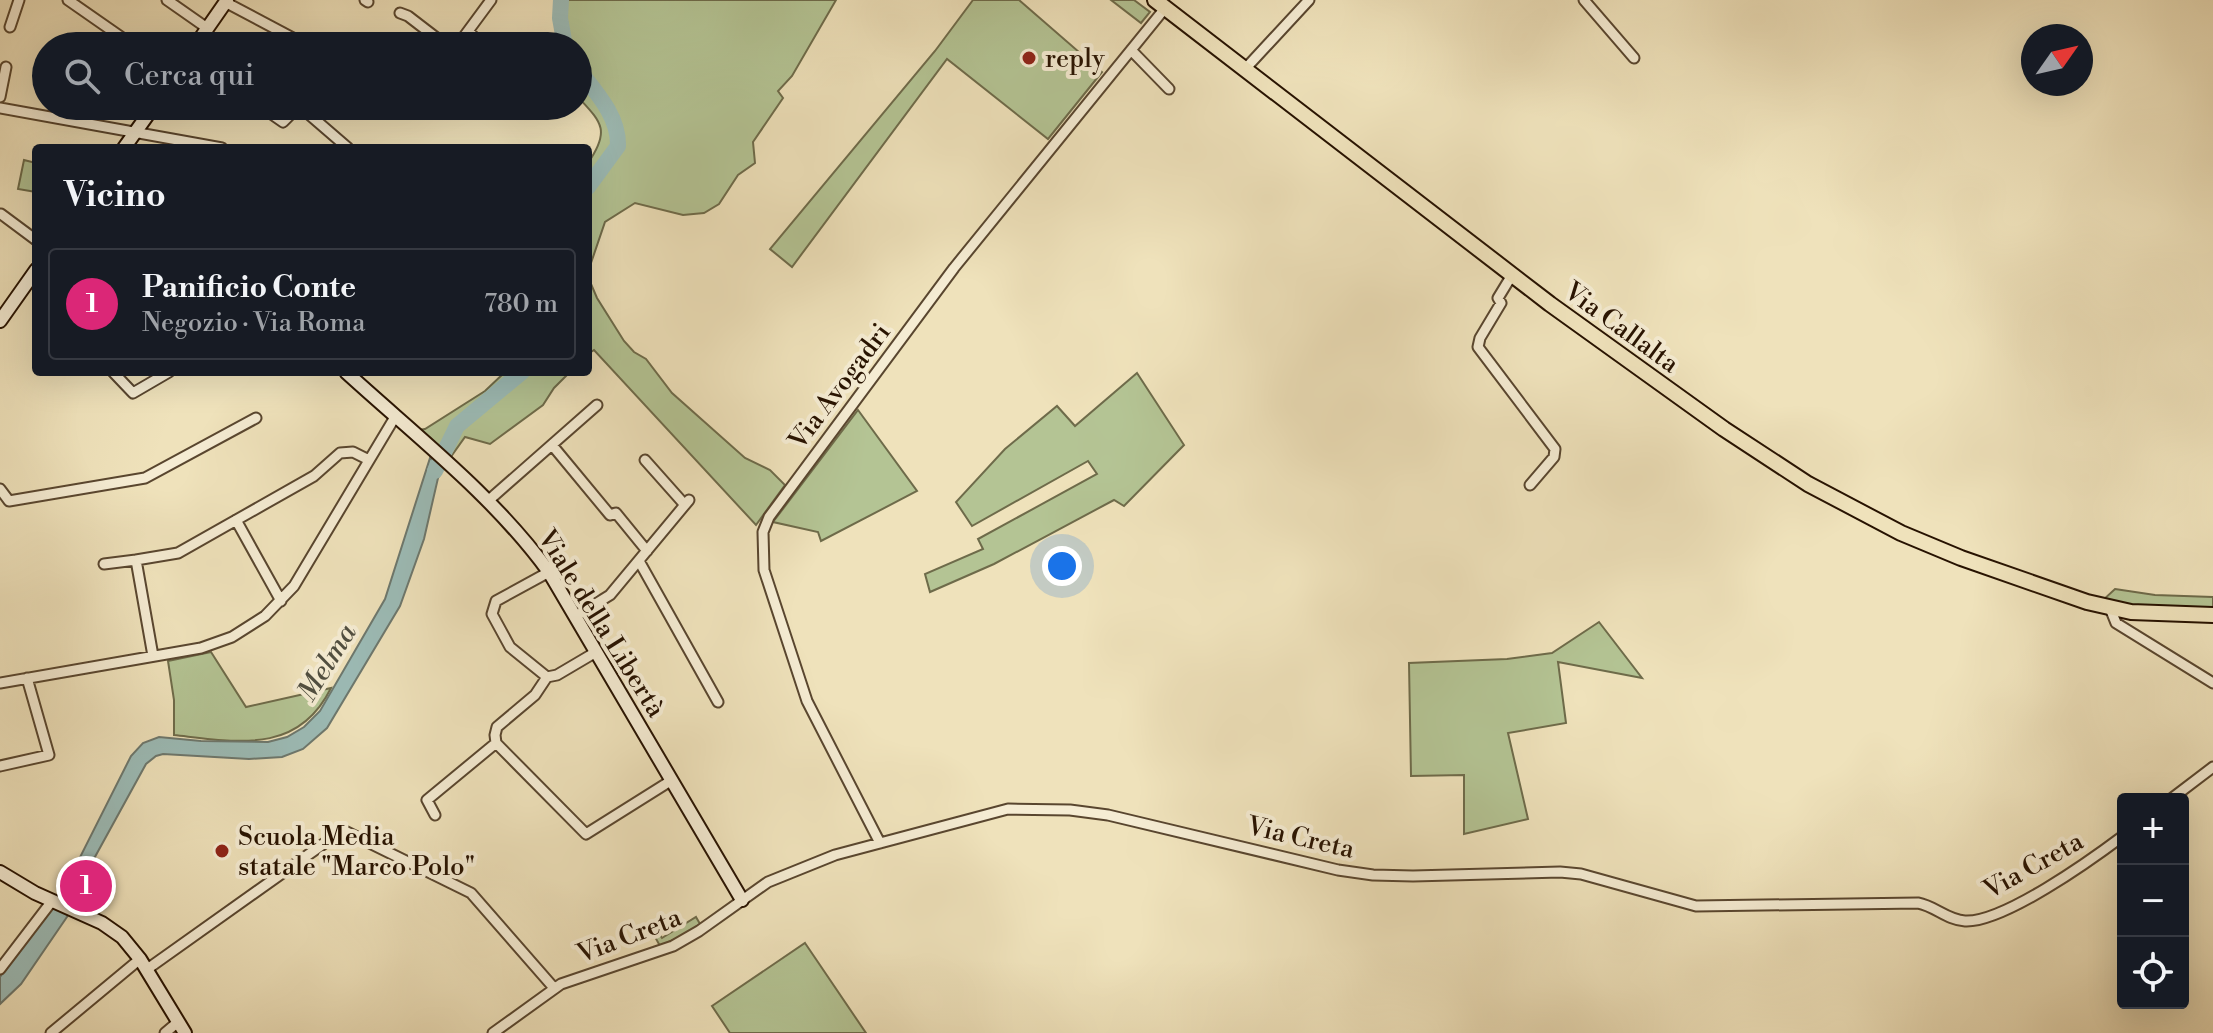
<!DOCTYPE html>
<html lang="it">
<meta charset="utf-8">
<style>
body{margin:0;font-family:"Libre Bodoni",serif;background:#20242c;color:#f1f3f6}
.controls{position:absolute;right:24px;bottom:24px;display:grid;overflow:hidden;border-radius:8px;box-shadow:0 8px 32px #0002}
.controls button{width:72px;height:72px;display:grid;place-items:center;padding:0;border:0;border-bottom:2px solid #363941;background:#171b24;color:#f1f3f6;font:40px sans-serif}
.compass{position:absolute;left:2021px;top:24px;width:72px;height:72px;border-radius:50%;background:#171b24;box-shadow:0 8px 32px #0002;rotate:56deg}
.you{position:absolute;left:1062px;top:566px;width:28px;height:28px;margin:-20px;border:6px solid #fff;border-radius:50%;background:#1a73e8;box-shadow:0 0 0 12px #1a73e833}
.badge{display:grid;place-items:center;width:52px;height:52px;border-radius:50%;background:#db2777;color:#fff;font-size:26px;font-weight:700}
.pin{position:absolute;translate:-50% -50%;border:4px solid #fff;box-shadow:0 2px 8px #0006}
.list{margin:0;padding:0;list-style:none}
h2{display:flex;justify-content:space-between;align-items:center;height:104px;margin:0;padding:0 32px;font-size:34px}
h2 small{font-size:26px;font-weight:400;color:#9ea1a6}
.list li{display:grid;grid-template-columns:52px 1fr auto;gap:24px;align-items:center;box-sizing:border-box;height:112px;margin:0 16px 16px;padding:0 16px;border:2px solid #363941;border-radius:8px}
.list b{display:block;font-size:30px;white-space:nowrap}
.list p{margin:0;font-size:26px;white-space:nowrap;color:#9ea1a6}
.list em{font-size:26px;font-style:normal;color:#9ea1a6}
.icon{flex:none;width:44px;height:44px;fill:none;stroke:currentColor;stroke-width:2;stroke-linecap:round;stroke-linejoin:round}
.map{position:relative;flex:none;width:2213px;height:1033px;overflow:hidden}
.search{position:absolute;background:#171b24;box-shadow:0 8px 32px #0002;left:32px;top:32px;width:560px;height:88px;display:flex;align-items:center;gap:20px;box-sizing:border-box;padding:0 28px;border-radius:44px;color:#9ea1a6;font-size:30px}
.panel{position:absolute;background:#171b24;box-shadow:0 8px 32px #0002;left:32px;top:144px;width:560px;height:232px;border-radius:8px}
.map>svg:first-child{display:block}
.green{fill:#b4c494;stroke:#6e6b4a;stroke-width:2}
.water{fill:#9cbcb7;stroke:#6d786e;stroke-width:2}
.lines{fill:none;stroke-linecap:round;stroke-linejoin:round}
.river{stroke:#9cbcb7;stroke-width:16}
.street-casing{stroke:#59462f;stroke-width:13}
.secondary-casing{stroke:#271200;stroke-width:16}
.primary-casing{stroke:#271200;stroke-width:18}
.street{stroke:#f5ecd3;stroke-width:9}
.secondary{stroke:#f5ecd3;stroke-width:12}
.primary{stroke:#efe2bb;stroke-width:14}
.poi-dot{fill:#8f2418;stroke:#f5ecd3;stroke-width:3}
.labels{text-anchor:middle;stroke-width:8;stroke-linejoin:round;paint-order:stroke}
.poi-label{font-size:26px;fill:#271200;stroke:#f5ecd3;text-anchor:start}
.street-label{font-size:26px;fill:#271200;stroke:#f5ecd3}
.water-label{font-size:28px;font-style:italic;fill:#504e40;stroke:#f5ecd3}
</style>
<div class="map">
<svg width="2213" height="1033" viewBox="0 0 2213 1033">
<rect width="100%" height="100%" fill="#efe2bb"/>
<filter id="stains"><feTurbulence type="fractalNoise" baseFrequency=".0025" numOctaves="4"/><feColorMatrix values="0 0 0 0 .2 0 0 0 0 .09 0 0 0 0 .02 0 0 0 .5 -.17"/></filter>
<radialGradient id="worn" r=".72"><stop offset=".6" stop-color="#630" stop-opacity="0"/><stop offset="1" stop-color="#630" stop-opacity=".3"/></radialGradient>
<!-- green -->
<path class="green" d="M558,0H836L792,76L778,91L783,98L753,142L755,163L738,175L719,204L704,213L683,215L635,203L605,222L591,263V284L597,298L624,341L634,352L646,359L672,393L745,458L770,470L785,485L756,525L594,350L588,354V163C611,130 601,122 578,97V46H561L557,25Z
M973,0H1019L1102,72L1048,139L947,59L792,267L770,249L935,51Z
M1111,0H1134L1150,12L1141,23Z
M24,160L36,163V192L18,189Z
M505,372H570L554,388L543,405L490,444L465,437L450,458L418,430L425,429L485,391Z
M1137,373L1184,445L1124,506L1114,500L994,564L930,592L925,574L983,549L978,539L1097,474L1088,461L972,526L956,502L1005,449L1057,406L1075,426Z
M858,410L917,491L821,541L818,532L773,522Z
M2115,589L2155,595L2213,597V612L2156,609L2102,601Z
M1599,622L1642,678L1558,662L1566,723L1508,733L1528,819L1464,834V775L1411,776L1409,663L1507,659L1552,653Z
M211,652L246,707L331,688C298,755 237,742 174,735V700L168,661Z
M696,917L700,924L684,935L660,946L654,935L658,932L662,938Z
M805,943L866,1033H730L712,1006Z"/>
<!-- water -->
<path class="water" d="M430,458L443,469L438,478L424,539L400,606L327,728L303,749L282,757L249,759L163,754L156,756L146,764L79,886L74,901L61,895L131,756L143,743L159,737L201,741L268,742L287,737L304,727L320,711L385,599Z
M53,907L69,914L21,984L0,1004V977Z"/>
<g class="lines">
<!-- river -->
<path class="river" d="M561,0L560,18L565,46
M578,69C595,91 619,116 618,146L588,187
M435,471L457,426L522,372"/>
<!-- street casing -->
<g class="street-casing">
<path id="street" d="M68,0L134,46
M167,0L207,28
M365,0L368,2
M1584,0L1634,58
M225,2L308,46
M400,13L408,16L447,46
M10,27L19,0
M469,30L479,46
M457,46L491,0
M1131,50L1169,89
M1246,68L1309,0
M0,97L6,67
M260,106L283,122L299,106
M303,106L304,110L348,148
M0,108L222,148
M1,214L36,240
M1512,275L1498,298L1501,303L1480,338L1478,347L1555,449L1554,457L1530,485
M113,372L133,393L169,372
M552,445L610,515L616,513L647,551
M645,460L685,505
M0,489L9,501L145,478L256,418
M489,500L597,405
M236,520L281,601
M639,561L718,702
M104,564L136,560
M2110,608L2116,623L2213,683
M576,616L610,595L689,500
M596,652L557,675L547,677L535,695L497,727L495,735L496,743L586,834L672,780
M153,656L136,560L178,553L314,476L340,453L353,452L369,460
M547,677L510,647L492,614L496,601L549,572
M0,683L201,648L232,637L265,616L294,586L395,417
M0,766L49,755L27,678
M2171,799L2213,767
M435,815L427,800L496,743
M880,843L807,701L764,570L763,532L769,517L954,268L1166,7
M0,969L52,901
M146,970L343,830L471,893L554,988
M51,1033L140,959
M165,1033L178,1022
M493,1033L561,984L673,946L699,931L768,882L835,855L1008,809L1070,810L1108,815L1338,870L1373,875L1413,876L1560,872L1581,874L1696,906L1918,903C1935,906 1947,920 1965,921C2003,923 2091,860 2123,836"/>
</g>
<!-- secondary casing -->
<g class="secondary-casing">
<path id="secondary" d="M195,46L227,0
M124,148L154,106
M0,321L36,270
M346,372C416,436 493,495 549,572L742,900
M0,872L35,893L102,923L122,937L140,959L185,1033"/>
</g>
<!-- primary casing -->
<g class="primary-casing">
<path id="primary" d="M1155,0L1550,304L1724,429L1808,484L1901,533L1961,558L2087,602L2131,612L2213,615"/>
</g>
<!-- street -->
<use href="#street" class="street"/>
<!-- secondary -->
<use href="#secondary" class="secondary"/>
<!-- primary -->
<use href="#primary" class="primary"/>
</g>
<!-- markers -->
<g class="poi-dot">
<circle cx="1029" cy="58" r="8"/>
<circle cx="222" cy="851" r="8"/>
</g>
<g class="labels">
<!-- poi labels -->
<g class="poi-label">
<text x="1045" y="67">reply</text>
<text x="238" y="845">Scuola Media<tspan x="238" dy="30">statale "Marco Polo"</tspan></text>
</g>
<!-- street labels -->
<g class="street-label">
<text transform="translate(1622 327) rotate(36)" y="9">Via Callalta</text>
<text transform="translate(839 386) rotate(-53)" y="9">Via Avogadri</text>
<text transform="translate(602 623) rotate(58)" y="9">Viale della Libertà</text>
<text transform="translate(1301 837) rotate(13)" y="9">Via Creta</text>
<text transform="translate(2033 865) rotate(-29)" y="9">Via Creta</text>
<text transform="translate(629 935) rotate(-21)" y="9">Via Creta</text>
</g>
<!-- water labels -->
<g class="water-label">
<text transform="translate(326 662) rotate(-58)" y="10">Melma</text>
</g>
</g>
<rect width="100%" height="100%" filter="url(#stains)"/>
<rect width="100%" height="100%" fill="url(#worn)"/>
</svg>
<div class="controls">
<button>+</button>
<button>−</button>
<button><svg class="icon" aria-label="locate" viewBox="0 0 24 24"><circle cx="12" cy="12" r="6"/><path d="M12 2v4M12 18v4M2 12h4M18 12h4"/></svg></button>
</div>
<svg class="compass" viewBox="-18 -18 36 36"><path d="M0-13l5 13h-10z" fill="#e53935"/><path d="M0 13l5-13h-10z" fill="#9ea1a6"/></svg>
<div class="you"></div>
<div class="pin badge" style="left:86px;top:886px">1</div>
<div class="search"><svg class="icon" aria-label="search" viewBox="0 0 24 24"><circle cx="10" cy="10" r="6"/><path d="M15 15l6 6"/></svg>Cerca qui</div>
<section class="panel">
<h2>Vicino<small></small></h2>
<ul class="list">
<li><span class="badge">1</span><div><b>Panificio Conte</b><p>Negozio · Via Roma</p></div><em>780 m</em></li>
</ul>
</section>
</div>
